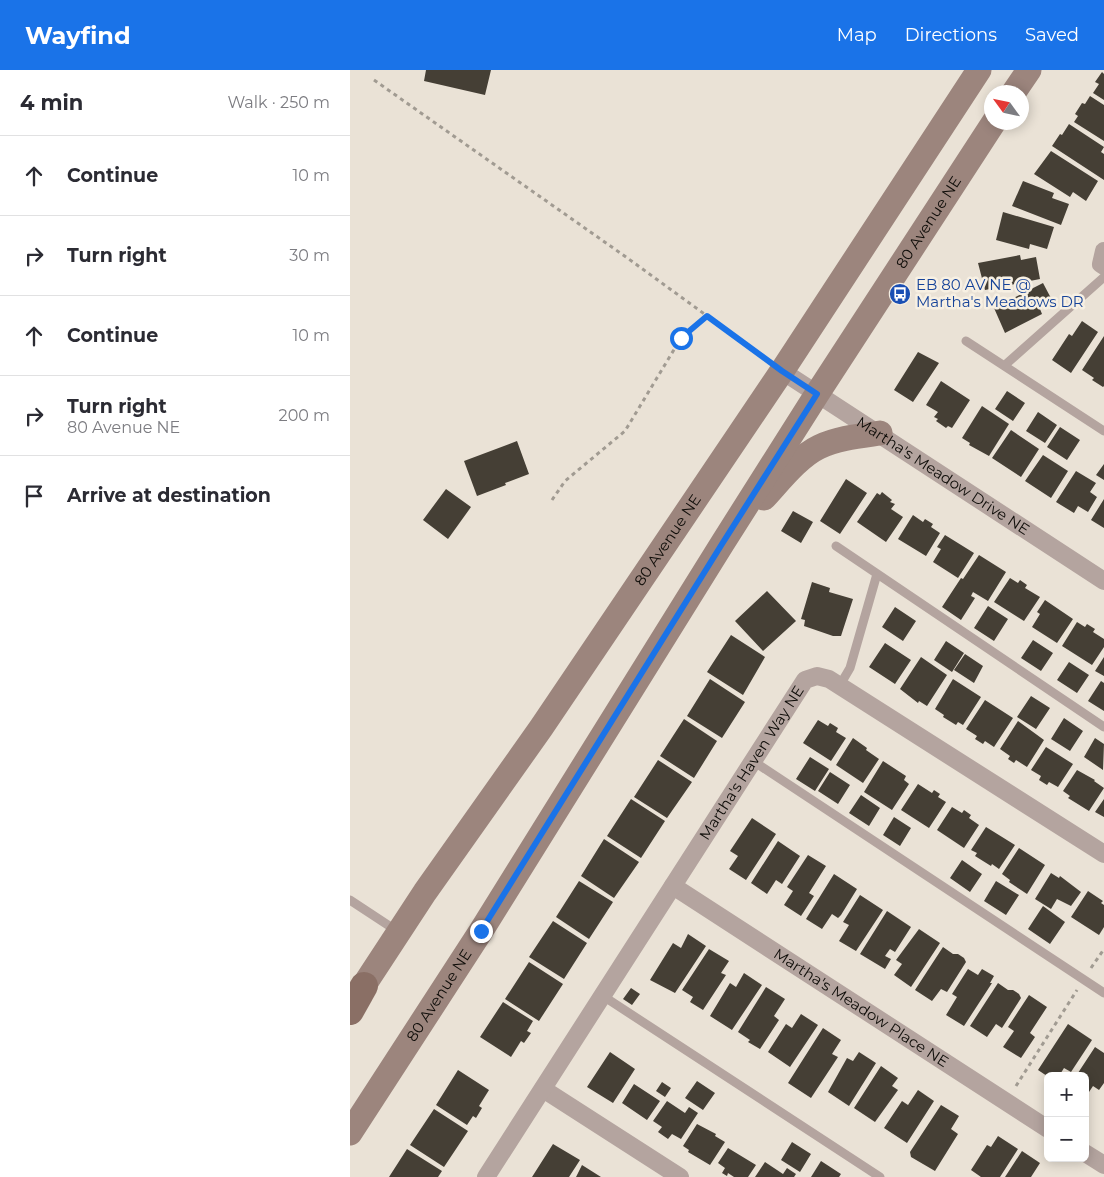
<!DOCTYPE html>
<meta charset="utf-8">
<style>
body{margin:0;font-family:Montserrat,sans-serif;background:#f2f2f3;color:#2b2b33}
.controls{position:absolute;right:15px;bottom:15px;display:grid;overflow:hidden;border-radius:8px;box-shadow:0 2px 12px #0003}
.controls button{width:45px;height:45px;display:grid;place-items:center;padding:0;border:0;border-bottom:1px solid #e1e1e2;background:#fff;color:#2b2b33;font:25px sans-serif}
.compass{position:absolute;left:634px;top:15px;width:45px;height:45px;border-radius:50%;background:#fff;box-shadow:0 2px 12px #0003;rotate:303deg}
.stop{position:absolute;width:15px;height:15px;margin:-11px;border:4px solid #1a73e8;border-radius:50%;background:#fff}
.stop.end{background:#1a73e8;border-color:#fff;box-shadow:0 1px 5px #0008}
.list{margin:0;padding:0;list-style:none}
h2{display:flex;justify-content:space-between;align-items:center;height:65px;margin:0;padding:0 20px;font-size:21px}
h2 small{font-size:16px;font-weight:400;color:#7c7c81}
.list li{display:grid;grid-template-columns:32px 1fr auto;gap:15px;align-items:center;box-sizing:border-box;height:80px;padding:0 20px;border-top:1px solid #e1e1e2}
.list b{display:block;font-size:19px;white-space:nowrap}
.list p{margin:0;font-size:16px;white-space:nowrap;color:#7c7c81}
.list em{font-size:16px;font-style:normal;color:#7c7c81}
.icon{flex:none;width:28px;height:28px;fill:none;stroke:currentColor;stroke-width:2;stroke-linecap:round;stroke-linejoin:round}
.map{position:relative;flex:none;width:754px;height:1107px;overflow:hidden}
header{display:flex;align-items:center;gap:30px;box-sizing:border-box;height:70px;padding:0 25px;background:#1a73e8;color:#fff}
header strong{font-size:24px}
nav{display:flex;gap:28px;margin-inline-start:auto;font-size:18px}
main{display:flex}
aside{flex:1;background:#fff}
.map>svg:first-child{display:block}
.building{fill:#453f35}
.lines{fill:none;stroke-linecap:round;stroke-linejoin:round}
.path{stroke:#a19b92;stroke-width:3;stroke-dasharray:4 4;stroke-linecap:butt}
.lane{stroke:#b4a49f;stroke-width:9}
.street{stroke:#b4a49f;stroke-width:18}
.secondary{stroke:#9c857d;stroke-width:25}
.primary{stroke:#8a6f65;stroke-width:28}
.route{stroke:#1a73e8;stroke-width:6}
.labels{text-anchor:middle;stroke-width:5;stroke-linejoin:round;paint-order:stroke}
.street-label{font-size:15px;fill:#0f0d09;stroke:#f7f0e3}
.transit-label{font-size:15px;fill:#164399;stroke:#f7f0e3;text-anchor:start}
</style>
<header>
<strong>Wayfind</strong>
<nav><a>Map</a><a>Directions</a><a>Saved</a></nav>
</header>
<main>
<aside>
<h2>4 min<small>Walk · 250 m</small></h2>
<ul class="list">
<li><svg class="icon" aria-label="ahead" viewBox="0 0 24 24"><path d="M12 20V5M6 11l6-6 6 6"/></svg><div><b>Continue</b></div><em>10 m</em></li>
<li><svg class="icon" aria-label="right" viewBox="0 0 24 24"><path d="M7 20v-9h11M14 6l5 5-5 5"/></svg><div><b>Turn right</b></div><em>30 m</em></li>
<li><svg class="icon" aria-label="ahead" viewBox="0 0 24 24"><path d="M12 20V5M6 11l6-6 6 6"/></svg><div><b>Continue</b></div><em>10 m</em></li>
<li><svg class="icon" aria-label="right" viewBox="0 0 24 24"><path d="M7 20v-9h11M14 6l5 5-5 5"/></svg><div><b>Turn right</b><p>80 Avenue NE</p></div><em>200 m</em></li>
<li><svg class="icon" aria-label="arrive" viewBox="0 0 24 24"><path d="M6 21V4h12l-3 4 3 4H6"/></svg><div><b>Arrive at destination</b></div></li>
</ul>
</aside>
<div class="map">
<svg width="754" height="1107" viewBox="0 0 754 1107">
<rect width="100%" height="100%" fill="#eae2d6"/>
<!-- building -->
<path class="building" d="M76,0H141L135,25L74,11Z
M752,2L754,4V30L743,23L749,14L745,12Z
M740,26L754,35V71L724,52L728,46L725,44L732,33L735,34Z
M719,54L754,77L751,82L754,84V110L702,76L710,64L712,65Z
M701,81L748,111L736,131L723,122L720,127L684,104Z
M673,111L704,123L702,128L719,134L711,155L662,136Z
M653,142L704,157L697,179L680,174L679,179L646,170Z
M670,185L671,190L686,187L690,209L635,220L628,193Z
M693,213L703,232L690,239L692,244L655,263L644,238Z
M732,251L748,262L721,303L702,290L719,264L722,266Z
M754,266V316L753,317L742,310L744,308L732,300Z
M568,282L589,293L563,332L544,320Z
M591,311L620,330L602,358L598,356L596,358L586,351L588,349L584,347L588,342L576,335Z
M657,321L675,333L663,351L645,339Z
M632,336L659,354L639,386L619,375L620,373L612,368Z
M688,342L707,355L695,373L676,361Z
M710,357L730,370L717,390L697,377Z
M661,360L689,379L671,407L642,388Z
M167,371L179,404L155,413L156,415L127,426L114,391Z
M693,385L718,401L701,428L675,411Z
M754,394V410L746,405Z
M726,401L746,413L740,422L747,427L738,442L728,436L724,443L706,432Z
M496,409L517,423L490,464L470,451Z
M96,419L121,437L98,469L73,450Z
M532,422L542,430L540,432L545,434L541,439L553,447L536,472L507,452L527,423L530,425Z
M754,429V458L741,450Z
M443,441L463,452L451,473L431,461Z
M563,445L573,452L575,449L583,454L581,457L590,463L576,486L548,469Z
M595,465L624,483L608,508L583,492L591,479L587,477Z
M629,485L656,502L638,531L623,522L621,526L625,528L611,550L592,537L611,508L613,509Z
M660,508L668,513L670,510L677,515L675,518L690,527L674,551L644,532Z
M462,512L480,518L479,522L503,529L491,566H483L454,556L455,550L451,549Z
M417,521L446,551L413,581L385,551Z
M695,530L723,549L707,573L682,557L690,544L687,542Z
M638,536L658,549L644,571L624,558Z
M545,537L566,551L553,571L532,557Z
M727,552L735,557L737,554L745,559L743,562L754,569V577L742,595L712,576Z
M381,565L415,587L393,625L357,602Z
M683,570L703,583L691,601L671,588Z
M596,571L614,583L602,602L584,590Z
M535,573L561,590L545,614L519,597Z
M615,584L633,596L624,613L604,600Z
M571,587L597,605L577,636L569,631L568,633L550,619Z
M754,587V606L745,601Z
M719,592L739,605L727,623L707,610Z
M360,609L395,632L372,668L337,646Z
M603,609L631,627L613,655L608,652L606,655L593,647L594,645L585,639Z
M751,611L754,613V641L738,631Z
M681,626L700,638L686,659L667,647Z
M635,630L663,648L644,677L635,671L633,674L625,669L627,666L616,659Z
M714,648L733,661L720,681L701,669Z
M334,649L367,671L344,708L310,686Z
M468,650L478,656L480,653L488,658L486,662L496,668L481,691L453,673Z
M668,651L694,670L677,697L666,690L664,693L658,689L660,686L650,679Z
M503,668L517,678L516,680L529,689L513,713L486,695Z
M745,668L754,674L753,700L734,687Z
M696,677L723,694L708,717L699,712L697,715L689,710L691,706L681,700Z
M460,687L479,699L465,721L446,709Z
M308,690L342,712L317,748L284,727Z
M533,691L556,706L554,710L559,714L542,740L514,722Z
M727,700L745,710L744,711L754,718L739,741L718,728L720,726L713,721Z
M480,702L500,715L488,734L468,721Z
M568,714L582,723L584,720L590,724L588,727L596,732L579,758L551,740Z
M511,725L530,738L519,756L499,743Z
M281,729L315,751L291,788L257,766Z
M754,729V747L745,742Z
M602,737L612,743L614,740L621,745L619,748L629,755L614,778L587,760Z
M544,747L561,758L550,776L533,765Z
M402,748L426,764L396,810L379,799L388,786L380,781Z
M636,757L665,775L649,799L642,794L641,796L625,786L627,783L621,780Z
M254,769L289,792L264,828L231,806Z
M428,771L450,786L432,814L426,810L417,824L401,813Z
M669,778L695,795L677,824L659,812L660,810L652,804Z
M458,785L476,796L459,823L464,826L451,846L434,835L443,821L437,817Z
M612,790L632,804L620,822L600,808Z
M701,803L709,808L710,806L731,822L721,836L707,829L701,839L685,829Z
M484,804L507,819L491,845L488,848L482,844L472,859L456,849Z
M229,811L263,832L239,869L206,847Z
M646,811L669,825L656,845L634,831Z
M738,821L753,831L751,833L754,835V857L749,865L721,847Z
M510,825L533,840L506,881L489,871L499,855L493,852Z
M693,836L715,852L700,874L678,859Z
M537,841L561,857L545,882L540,879L535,886L541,889L535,899L510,884Z
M203,851L237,873L214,909L179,887Z
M569,859L590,873L561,917L544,905L552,894L546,890Z
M338,864L356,876L325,923L300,910L323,873L331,878Z
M593,877L603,884H608L614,888L616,892L597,922L591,919L582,931L565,920Z
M359,879L379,891L371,903L376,905L353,940L340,932L343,927L332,920Z
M179,892L213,914L189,951L155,929Z
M618,899L628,905L632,899L644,906L640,913H642L614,956L596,945L607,927L602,924Z
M394,903L412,915L382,960L360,946L380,913L386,917Z
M648,913L658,920H663L669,924L671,928L652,958L646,954L637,967L620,956Z
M416,917L435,929L424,946L429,950L410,979L398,972L400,970L388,962Z
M281,918L290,924L282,935L273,929Z
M679,925L697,937L680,963L685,967L671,988L653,977L664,961L658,957Z
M153,932L183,951L177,961L181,963L174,973L171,971L161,987L130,967Z
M451,944L468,955L440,997L418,982L436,954L442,958Z
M718,954L742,970L721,1002L714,998L709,1006H697L688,1000Z
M473,958L491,970L482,984L488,987L461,1028L438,1013Z
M745,977L754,983V1013L749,1020L743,1016L735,1028V1006H726Z
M260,982L285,999L263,1033L237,1017Z
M509,982L526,993L499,1036L478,1022L497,988L503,991Z
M531,996L548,1008L542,1016L548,1020L525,1052L504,1038Z
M108,1000L139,1020L129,1036L132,1038L126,1048L123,1046L117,1055L86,1035Z
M347,1011L365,1023L353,1040L335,1028Z
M312,1012L321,1018L315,1027L306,1021Z
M284,1014L310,1031L297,1050L272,1033Z
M568,1020L584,1031L557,1073L534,1058L552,1031L558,1035Z
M317,1031L335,1043L339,1037L348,1043L331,1069L322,1064L318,1069L308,1062L312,1057L303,1051Z
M591,1035L609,1046L601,1059L608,1064L585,1101L561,1087L560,1082Z
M84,1039L118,1061L94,1097L60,1075Z
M347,1054L366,1064L365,1066L375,1072L360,1095L338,1082L339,1080L333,1076Z
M648,1066L668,1079L650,1107H631L621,1100L637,1075L641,1077Z
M442,1072L461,1084L450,1102L431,1090Z
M203,1074L230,1090L219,1107H182Z
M378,1078L406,1095L398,1107H384L378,1103L377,1106L372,1103L375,1098L368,1093Z
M57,1079L92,1101L88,1107H39Z
M672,1081L690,1093L681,1107H655Z
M471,1091L491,1104L489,1107H461Z
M415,1092L433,1104L437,1098L446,1104L444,1107H405Z
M232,1095L251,1107H226Z"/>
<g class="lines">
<!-- path -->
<path class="path" d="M24,10L276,187L415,288
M202,430L215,411L275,361L331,268L357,246
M741,898L754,879
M666,1016L727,920"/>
<!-- lane -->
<path class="lane" d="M616,271L754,361
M655,295L754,207
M486,476L754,657
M490,615L500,598L527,504
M403,691L754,923
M0,830L47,861
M253,926L530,1107"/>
<!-- street -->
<g class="street">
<path d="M754,181L751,194L754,196"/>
<path id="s1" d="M432,301L754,511"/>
<path id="s2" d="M323,816L698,1059"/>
<path d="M193,1019L330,1107"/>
<path d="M735,1083L754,1095"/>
<path id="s3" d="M136,1107L455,610L467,606L479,609L754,784"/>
</g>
<!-- secondary -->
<g class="secondary">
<path d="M664,22L679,0"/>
<path d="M414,428C429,412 448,387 469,377C488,368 509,366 530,363"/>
<path id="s4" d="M3,932L75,822L191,658L432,301L629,0"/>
<path id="s5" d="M0,1063L131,861L372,474L467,324L644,52"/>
</g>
<!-- primary -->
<path class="primary" d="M0,941L14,916"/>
</g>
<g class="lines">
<!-- route -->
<path class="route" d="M131,861L372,474L467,324L432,301L357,246L331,268"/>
</g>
<!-- icons -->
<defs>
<g id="bus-disc" transform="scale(1.125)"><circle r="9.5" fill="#1a4fb4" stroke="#f7f0e3"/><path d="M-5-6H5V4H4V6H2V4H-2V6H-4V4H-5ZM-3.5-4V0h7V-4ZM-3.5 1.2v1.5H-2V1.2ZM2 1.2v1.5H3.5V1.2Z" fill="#fff"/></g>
</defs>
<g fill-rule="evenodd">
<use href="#bus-disc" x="550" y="224"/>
</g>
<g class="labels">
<!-- street labels -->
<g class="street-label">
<text dy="5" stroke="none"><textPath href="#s5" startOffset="1079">80 Avenue NE</textPath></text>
<text dy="5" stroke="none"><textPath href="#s1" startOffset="192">Martha's Meadow Drive NE</textPath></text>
<text dy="5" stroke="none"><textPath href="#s4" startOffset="559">80 Avenue NE</textPath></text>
<text dy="5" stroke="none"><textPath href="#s3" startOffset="492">Martha's Haven Way NE</textPath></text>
<text dy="5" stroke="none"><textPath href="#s5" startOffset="164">80 Avenue NE</textPath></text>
<text dy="5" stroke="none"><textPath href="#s2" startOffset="224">Martha's Meadow Place NE</textPath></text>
</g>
<!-- transit labels -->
<g class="transit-label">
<text x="566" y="220">EB 80 AV NE @<tspan x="566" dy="17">Martha's Meadows DR</tspan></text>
</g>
</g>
</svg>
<div class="controls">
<button>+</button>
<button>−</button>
</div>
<svg class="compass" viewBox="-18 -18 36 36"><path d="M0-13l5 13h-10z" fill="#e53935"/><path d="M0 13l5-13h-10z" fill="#7c7c81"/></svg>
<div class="stop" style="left:331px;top:268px"></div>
<div class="stop end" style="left:131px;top:861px"></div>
</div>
</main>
